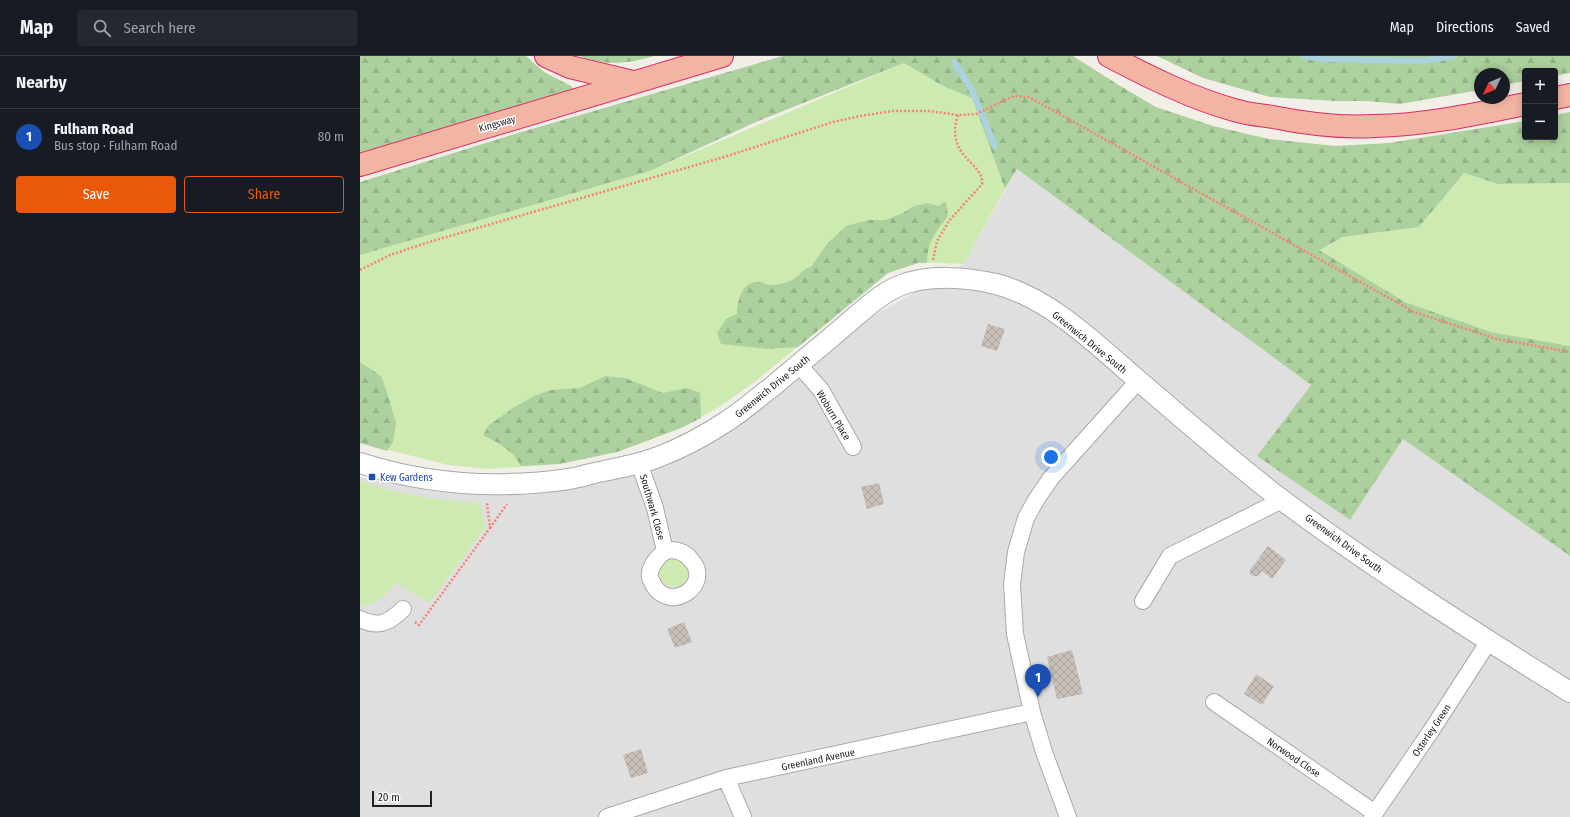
<!DOCTYPE html>
<meta charset="utf-8">
<style>
body{margin:0;font-family:"Fira Sans Condensed",sans-serif;background:#242831;color:#f1f3f6}
.controls{position:absolute;right:12px;top:12px;display:grid;overflow:hidden;border-radius:4px;box-shadow:0 2px 10px #0003}
.controls button{width:36px;height:36px;display:grid;place-items:center;padding:0;border:0;border-bottom:1px solid #363941;background:#171b24;color:#f1f3f6;font:20px sans-serif}
.compass{position:absolute;left:1114px;top:12px;width:36px;height:36px;border-radius:50%;background:#171b24;box-shadow:0 2px 10px #0003;rotate:226deg}
.scale{position:absolute;left:12px;bottom:10px;width:60px;box-sizing:border-box;padding-left:4px;border:2px solid #222;border-top:0;font-size:11px;line-height:14px;white-space:nowrap;color:#222;-webkit-text-stroke:3px #fff;paint-order:stroke}
.you{position:absolute;left:691px;top:401px;width:14px;height:14px;margin:-10px;border:3px solid #fff;border-radius:50%;background:#1a73e8;box-shadow:0 0 0 6px #1a73e833}
.badge{display:grid;place-items:center;width:26px;height:26px;border-radius:50%;background:#ea580c;color:#fff;font-size:13px;font-weight:700}
.pin{position:absolute;translate:-50% -33px;filter:drop-shadow(0 1px 2px #0008)}
.pin::after{content:'';position:absolute;top:21px;width:14px;height:12px;background:inherit;clip-path:polygon(0 0,100% 0,50% 100%)}
.list{margin:0;padding:0;list-style:none}
h2{display:flex;justify-content:space-between;align-items:center;height:52px;margin:0;padding:0 16px;font-size:17px}
h2 small{font-size:13px;font-weight:400;color:#9ea1a6}
.list li{display:grid;grid-template-columns:26px 1fr auto;gap:12px;align-items:center;box-sizing:border-box;height:56px;padding:0 16px;border-top:1px solid #363941}
.list b{display:block;font-size:15px;white-space:nowrap}
.list p{margin:0;font-size:13px;white-space:nowrap;color:#9ea1a6}
.list em{font-size:13px;font-style:normal;color:#9ea1a6}
.actions{display:flex;gap:8px;padding:12px 16px}
.actions a{flex:1;padding:9px 0;border:1px solid #ea580c;border-radius:4px;text-align:center;font-size:14px;color:#ea580c}
.actions .main{background:#ea580c;color:#fff}
.icon{flex:none;width:22px;height:22px;fill:none;stroke:currentColor;stroke-width:2;stroke-linecap:round;stroke-linejoin:round}
.map{position:relative;flex:none;width:1210px;height:761px;overflow:hidden}
header{display:flex;align-items:center;gap:24px;box-sizing:border-box;height:56px;padding:0 20px;background:#171b24;border-bottom:1px solid #363941}
header strong{font-size:19px}
nav{display:flex;gap:22px;margin-inline-start:auto;font-size:14px}
.search{width:280px;height:36px;background:#242831;display:flex;align-items:center;gap:10px;box-sizing:border-box;padding:0 14px;border-radius:4px;color:#9ea1a6;font-size:15px}
main{display:flex}
aside{flex:1;background:#171b24}
.map>svg:first-child{display:block}
.residential{fill:#e0dfdf}
.grass{fill:#cdebb0}
.forest{fill:url(#forest-firs)}
.lines{fill:none;stroke-linecap:round;stroke-linejoin:round}
.stream{stroke:#aad3df;stroke-width:6}
.building{fill:url(#building-cross-hatch)}
.minor-casing{stroke:#a9a9a9;stroke-width:18}
.tertiary-casing{stroke:#a9a9a9;stroke-width:22}
.trunk-casing{stroke:#dc2a67;stroke-width:24}
.path{stroke:#fa8072;stroke-width:2.5;stroke-dasharray:2 2;stroke-linecap:butt}
.minor{stroke:#fff;stroke-width:16}
.tertiary{stroke:#fff;stroke-width:20}
.trunk{stroke:#f2b4a3;stroke-width:22}
.transit-dot{fill:#1a4fb4;stroke:#fff;stroke-width:1.5}
.labels{text-anchor:middle;stroke-width:3;stroke-linejoin:round;paint-order:stroke}
.street-label{font-size:10px;fill:#222;stroke:#fff}
.transit-label{font-size:10px;fill:#164399;stroke:#fff;text-anchor:start}
</style>
<header>
<strong>Map</strong>
<div class="search"><svg class="icon" aria-label="search" viewBox="0 0 24 24"><circle cx="10" cy="10" r="6"/><path d="M15 15l6 6"/></svg>Search here</div>
<nav><a>Map</a><a>Directions</a><a>Saved</a></nav>
</header>
<main>
<aside>
<h2>Nearby<small></small></h2>
<ul class="list">
<li><span class="badge" style="background:#1a4fb4">1</span><div><b>Fulham Road</b><p>Bus stop · Fulham Road</p></div><em>80 m</em></li>
</ul>
<div class="actions"><a class="main">Save</a><a>Share</a></div>
</aside>
<div class="map">
<svg width="1210" height="761" viewBox="0 0 1210 761">
<defs>
<pattern id="forest-firs" width="22" height="20" patternUnits="userSpaceOnUse"><rect width="22" height="20" fill="#add19e"/><path d="M5 1l3.5 6h-7zM16 11l3.5 6h-7z" fill="#95b388"/></pattern>
<pattern id="building-cross-hatch" width="8" height="8" patternUnits="userSpaceOnUse"><rect width="8" height="8" fill="#c7bfb8"/><path d="M0 0l8 8M0 8l8-8" fill="none" stroke="#aba49e"/></pattern>
</defs>
<rect width="100%" height="100%" fill="#f2efe9"/>
<!-- residential -->
<path class="residential" d="M657,113L951,329L898,400L990,464L1043,383L1210,500V761H0V421L78,436L121,439H167L222,431L275,418L361,381L513,260L604,208Z"/>
<!-- grass -->
<path class="grass" d="M544,7L583,30L612,42L645,133L604,208L558,206L528,217L396,325L359,351L321,372L257,396L199,408L129,413L88,409L0,387V199L290,115Z
M1104,117L1138,128L1210,127V290L1131,276L1045,246L958,194L983,181L1059,171Z
M0,425C39,438 79,445 120,447L125,472L69,547L36,527C25,539 17,549 0,550Z
M300 517a14 14 0 1 1 28 0a14 14 0 1 1-28 0Z"/>
<!-- forest -->
<path class="forest" d="M0,0H166L184,16L211,30L215,34L0,97Z
M220,0H294C270,8 243,10 220,0Z
M423,0H713L757,28L796,51L853,70L909,83L975,90L1029,87L1165,65V81H1195V59L1210,56V127L1138,128L1104,117L1059,171L983,181L959,194L1045,246L1131,276L1210,290V500L1043,383L990,464L897,400L951,329L657,113L645,133L612,42L583,30L544,7L396,66L290,115L0,199V126L158,77Z
M797,0H1210V17L1195,20V15H1165V25L1144,29V18H1120V34L1040,48L1007,45H976L910,41L843,22Z
M586,145L588,160C576,176 567,186 567,207H558L528,217L438,291L408,293L361,288L357,277L366,263L377,258C377,247 381,229 394,226C400,225 406,229 412,229C417,229 423,227 428,226C438,223 441,213 451,211L467,188L486,170L509,164H525L543,157L554,150L567,147L578,150Z
M0,306L21,320L27,336L36,367L33,386L27,395L0,387Z
M245,320L265,322L303,337L327,332L340,337L341,362L321,372L257,396L199,408L161,410L154,399L140,388L123,379L129,369L153,352L174,340L191,334L220,332Z"/>
<g class="lines">
<!-- stream -->
<path class="stream" d="M944,0L965,3L1063,5L1094,0
M594,6L611,32L635,90"/>
</g>
<!-- building -->
<path class="building" d="M628,268L645,273L637,295L621,290Z
M519,427L524,448L507,453L501,431Z
M908,490L926,504L912,523L902,515L898,520H893L890,518V514Z
M324,566L332,586L315,592L307,573Z
M712,594L723,638L697,643L687,601Z
M896,618L914,630L902,649L884,638Z
M281,693L288,717L271,722L263,699Z"/>
<g class="lines">
<!-- minor casing -->
<g class="minor-casing">
<path id="minor" d="M439,309L461,334L493,391
M279,407L295,452L305,495
M310,494C318,494 326,497 331,504C353,527 312,558 294,530C293,528 291,524 290,522C288,511 300,496 310,494Z
M783,545L810,500L922,444
M0,563C18,572 29,567 43,553
M854,646L1015,757
M366,722L383,761
M247,761L366,722L672,656
M708,761L684,696L672,656L655,578L652,528L656,496L666,462L676,444L691,422L778,325
M1012,761L1071,675L1129,585"/>
</g>
<!-- tertiary casing -->
<g class="tertiary-casing">
<path id="tertiary" d="M0,407C68,429 139,433 209,423C221,421 232,417 244,415C262,411 281,408 298,401C322,392 346,379 367,365C383,355 397,342 412,331C435,311 459,292 482,272C500,257 518,239 539,230C568,218 606,221 636,228C692,242 743,295 786,331C831,370 875,408 922,444C1015,513 1112,575 1210,636"/>
</g>
<!-- trunk casing -->
<g class="trunk-casing">
<path id="trunk" d="M186,0L210,11L273,26
M749,0C789,21 831,42 874,54C887,58 900,59 913,61C947,68 981,72 1015,70C1066,69 1116,58 1165,48
M1195,42L1210,39
M0,109L362,0"/>
</g>
<!-- path -->
<path class="path" d="M573,204L577,185L589,165L622,128C625,107 584,101 598,59
M0,214L30,199L69,186L364,101L473,66L500,60L533,55H569L598,59L616,58L654,40L669,41L1054,256L1137,283L1210,296
M130,472L147,448
M55,566L59,569L130,472L127,447"/>
<!-- minor -->
<use href="#minor" class="minor"/>
<!-- tertiary -->
<use href="#tertiary" class="tertiary"/>
<!-- trunk -->
<use href="#trunk" class="trunk"/>
</g>
<!-- markers -->
<rect class="transit-dot" x="8" y="417" width="8" height="8" rx="2"/>
<g class="labels">
<!-- street labels -->
<g class="street-label">
<text transform="translate(137 67) rotate(-16)" y="4">Kingsway</text>
<text transform="translate(730 286) rotate(39)" y="4">Greenwich Drive South</text>
<text transform="translate(412 330) rotate(-39)" y="4">Greenwich Drive South</text>
<text transform="translate(474 359) rotate(59)" y="4">Woburn Place</text>
<text transform="translate(293 451) rotate(74)" y="4">Southwark Close</text>
<text transform="translate(984 487) rotate(36)" y="4">Greenwich Drive South</text>
<text transform="translate(1071 674) rotate(-56)" y="4">Osterley Green</text>
<text transform="translate(934 701) rotate(34)" y="4">Norwood Close</text>
<text transform="translate(458 703) rotate(-12)" y="4">Greenland Avenue</text>
</g>
<!-- transit labels -->
<g class="transit-label">
<text x="20" y="425">Kew Gardens</text>
</g>
</g>
</svg>
<div class="controls">
<button>+</button>
<button>−</button>
</div>
<svg class="compass" viewBox="-18 -18 36 36"><path d="M0-13l5 13h-10z" fill="#e53935"/><path d="M0 13l5-13h-10z" fill="#9ea1a6"/></svg>
<div class="scale">20 m</div>
<div class="you"></div>
<div class="pin badge" style="left:678px;top:641px;background:#1a4fb4">1</div>
</div>
</main>
